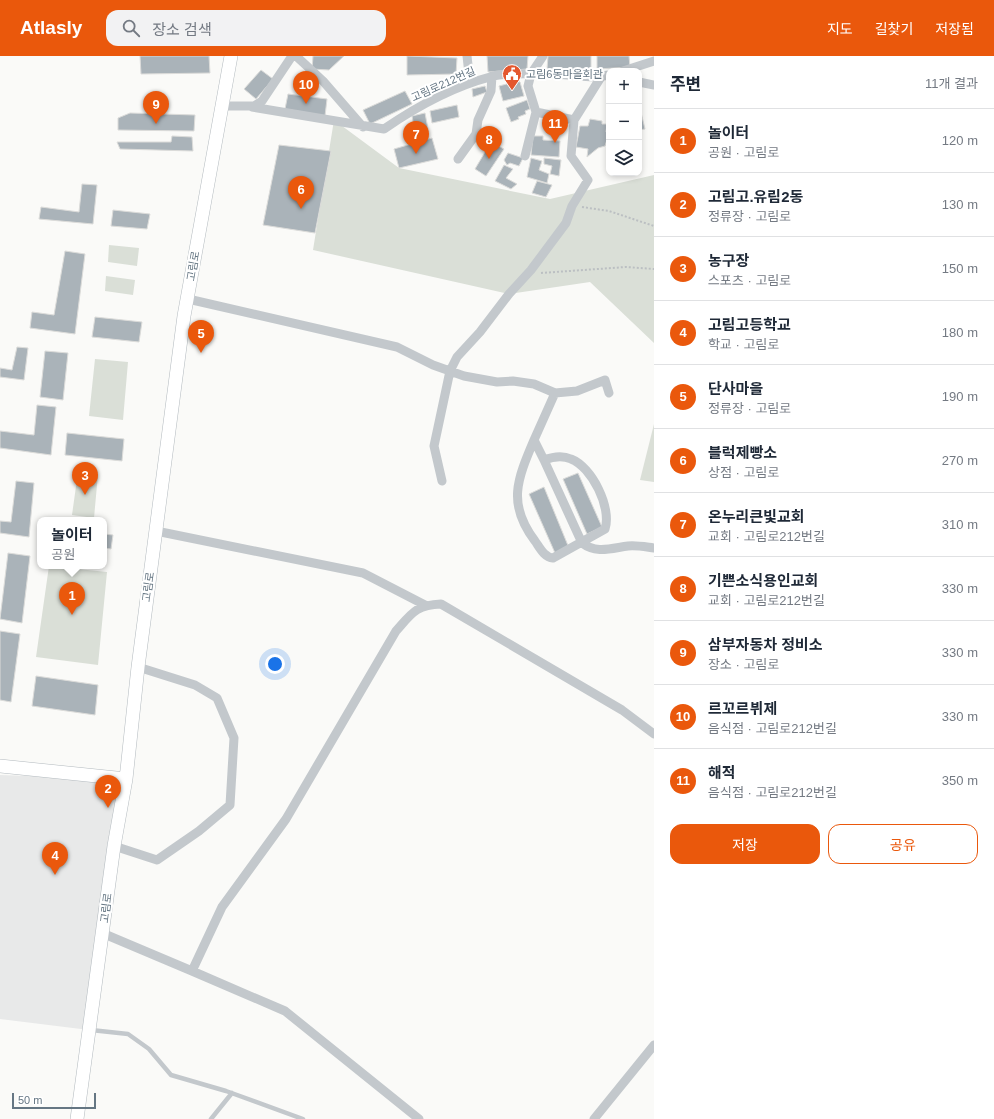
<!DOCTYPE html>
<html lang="ko">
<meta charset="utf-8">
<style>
body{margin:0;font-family:Arial,"Noto Sans KR",sans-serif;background:#f2f2f3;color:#1f2937}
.controls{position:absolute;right:12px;top:12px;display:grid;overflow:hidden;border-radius:8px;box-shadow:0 2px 6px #0003}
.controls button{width:36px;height:36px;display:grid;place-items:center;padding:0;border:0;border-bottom:1px solid #e0e1e3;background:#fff;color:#1f2937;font:20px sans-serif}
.scale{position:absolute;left:12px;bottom:10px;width:84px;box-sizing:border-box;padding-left:4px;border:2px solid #657683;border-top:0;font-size:11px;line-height:14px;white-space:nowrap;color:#657683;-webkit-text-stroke:3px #fff;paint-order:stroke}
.you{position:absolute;left:275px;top:608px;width:14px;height:14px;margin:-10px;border:3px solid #fff;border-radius:50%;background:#1a73e8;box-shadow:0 0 0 6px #1a73e833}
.badge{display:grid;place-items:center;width:26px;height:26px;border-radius:50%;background:#ea580c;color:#fff;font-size:13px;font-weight:700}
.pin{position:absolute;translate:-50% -33px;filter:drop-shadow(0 1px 2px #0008)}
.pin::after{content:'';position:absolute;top:21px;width:14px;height:12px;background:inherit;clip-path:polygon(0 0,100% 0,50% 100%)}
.popup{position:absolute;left:37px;top:461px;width:70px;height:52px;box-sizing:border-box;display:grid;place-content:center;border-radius:8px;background:#fff;filter:drop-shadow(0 1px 3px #0005);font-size:13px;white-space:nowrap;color:#747a83}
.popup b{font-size:15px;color:#1f2937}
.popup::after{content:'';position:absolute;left:50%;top:100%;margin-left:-8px;border:8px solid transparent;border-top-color:#fff}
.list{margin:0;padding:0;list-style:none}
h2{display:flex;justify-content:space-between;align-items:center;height:52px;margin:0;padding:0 16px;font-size:17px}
h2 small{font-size:13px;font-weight:400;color:#747a83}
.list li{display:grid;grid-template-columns:26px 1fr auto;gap:12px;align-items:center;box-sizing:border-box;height:64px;padding:0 16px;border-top:1px solid #e0e1e3}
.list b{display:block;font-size:15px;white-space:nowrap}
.list p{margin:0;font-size:13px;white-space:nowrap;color:#747a83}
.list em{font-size:13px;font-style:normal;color:#747a83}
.actions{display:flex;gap:8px;padding:12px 16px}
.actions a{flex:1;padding:9px 0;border:1px solid #ea580c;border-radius:12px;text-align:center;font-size:14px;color:#ea580c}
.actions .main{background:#ea580c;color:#fff}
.icon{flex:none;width:22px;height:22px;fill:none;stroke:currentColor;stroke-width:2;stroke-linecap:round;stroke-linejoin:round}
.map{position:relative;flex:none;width:654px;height:1063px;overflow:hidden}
header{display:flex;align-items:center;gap:24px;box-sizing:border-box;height:56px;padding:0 20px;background:#ea580c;color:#fff}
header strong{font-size:19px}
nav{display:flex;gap:22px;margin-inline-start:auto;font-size:14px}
.search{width:280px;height:36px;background:#f2f2f3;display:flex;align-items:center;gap:10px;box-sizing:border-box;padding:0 14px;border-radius:12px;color:#747a83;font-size:15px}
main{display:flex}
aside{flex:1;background:#fff}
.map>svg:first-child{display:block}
.built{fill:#e8e9e9}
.green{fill:#dadfd7}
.building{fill:#aab3b9;stroke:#dcdcda}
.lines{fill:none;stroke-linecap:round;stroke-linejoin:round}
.secondary-casing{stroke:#b3babf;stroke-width:14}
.path{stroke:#bbbfc2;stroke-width:2;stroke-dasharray:2 2;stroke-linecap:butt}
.lane{stroke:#c3c8cc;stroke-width:4.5}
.street{stroke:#c3c8cc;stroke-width:9}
.secondary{stroke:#fff;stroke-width:13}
.labels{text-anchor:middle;stroke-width:4;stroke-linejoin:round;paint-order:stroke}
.poi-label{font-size:11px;fill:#657683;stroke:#fff;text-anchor:start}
.street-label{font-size:11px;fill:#657683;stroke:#fff}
</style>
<header>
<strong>Atlasly</strong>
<div class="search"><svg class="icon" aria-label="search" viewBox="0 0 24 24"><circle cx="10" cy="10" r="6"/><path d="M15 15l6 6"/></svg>장소 검색</div>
<nav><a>지도</a><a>길찾기</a><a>저장됨</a></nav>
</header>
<main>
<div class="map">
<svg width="654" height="1063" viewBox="0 0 654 1063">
<rect width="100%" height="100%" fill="#fafaf8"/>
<!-- built -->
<path class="built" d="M0,719L126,723L89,974L0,963Z"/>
<!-- green -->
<path class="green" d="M334,64L399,112L550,143L654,119V287L590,226L509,238L313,194Z
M109,189L139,192L137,210L108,206Z
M106,220L135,224L133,239L105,235Z
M95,303L128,306L123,364L89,360Z
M654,368V426L640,424Z
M78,416L98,418L94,462L72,459Z
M49,510L107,516L98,609L36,601Z"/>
<!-- building -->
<path class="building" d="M140,0H209L210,17L141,18Z
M313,0H344L329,14L312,13Z
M407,0L457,2L456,18L407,19Z
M487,0H528L527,13L488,16Z
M548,0H591V15L547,13Z
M597,0H629L630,11L597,13Z
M261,14L273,23L256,43L244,33Z
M518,25L520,26L524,40L503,45L499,30Z
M485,30L487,36L473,41L472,33Z
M405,35L412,48L370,68L363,54Z
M288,38L327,43L325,60L285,53Z
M527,44L530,53L525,55L526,58L518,61L519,63L511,66L506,52Z
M639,48L645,73L639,74Z
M457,49L459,61L432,67L430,55Z
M130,57L195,59L194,75L118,74V62Z
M425,57L428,73L415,76L412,60Z
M590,63L602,65V68H607L606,76L609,77L605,90L598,92L587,101L588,93L576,91L580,70H588Z
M172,80L192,81L193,95L120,93L117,86H171Z
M533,80H543V84L560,85L559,101L531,99Z
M432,82L438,103L399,112L394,93Z
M491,86L504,93L486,120L475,113Z
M279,89L331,95L315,177L263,169Z
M508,97L523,102L519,110L510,107L507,109L504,104Z
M531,102L542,105L539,114L549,118L547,127L527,121Z
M544,102L561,104L559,120L550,118L552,110L544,108Z
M504,109L513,113L506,122L517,128L511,133L495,125Z
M537,125L552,129L546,141L532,137Z
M82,128L97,129L93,168L39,163L41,151L79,156Z
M113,154L150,158L147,173L111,170Z
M65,195L85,198L75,278L30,272L32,256L54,259Z
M95,261L142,266L139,286L92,281Z
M17,291L28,292L24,324L0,321V312L12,314Z
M45,295L68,297L63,344L40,341Z
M37,349L56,351L51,399L0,392V375L34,379Z
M67,377L124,383L122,405L65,399Z
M578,417L602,471L587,478L563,423Z
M16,425L34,427L29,481L0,477V465L11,466Z
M544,431L569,492L555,497L529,438Z
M104,478L113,479L111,493L104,492Z
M8,497L30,500L22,567L0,563Z
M0,575L20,578L11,646L0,644Z
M36,620L98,629L95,659L32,650Z"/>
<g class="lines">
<!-- secondary casing -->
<g class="secondary-casing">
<path id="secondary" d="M0,710L126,723
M77,1063L114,790L126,723L138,611L184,260L231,0"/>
</g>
<!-- path -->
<path class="path" d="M582,151L609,155L654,170
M541,217L626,211L654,213"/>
<!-- lane -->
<path class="lane" d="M91,974L128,978L149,993L171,1019L226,1035L303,1063
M211,1063L232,1037"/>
<!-- street -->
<path class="street" d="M296,0L323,25L363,71
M467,0L470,27
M623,15L654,5
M639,26L654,29
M222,50H254L262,45L292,0
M252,51L384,73C416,51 452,31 490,21C507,16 528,18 545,18C567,17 587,24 609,19
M536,56L574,64L601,21
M525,100L536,56L528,30L531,18L543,0
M458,103L476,78L478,64L491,35L492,20
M188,243L397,291L433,309L464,320L497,326L513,325L534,328L555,337L577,335L605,324L609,337
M534,384C517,424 507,448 535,485C540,492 544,501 553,502L605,473C612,452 592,411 571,403C562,399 552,401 544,404L534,384L555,337
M544,404L582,487C596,498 612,492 628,490C636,489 646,491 654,492
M442,425L434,390L450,315L457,301L480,276L509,238L531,214L566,167L572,150L588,124L571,100L574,64
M156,475L363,517L425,549
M114,790L157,804L199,775L230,749L234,682L217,642L195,629L138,611
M102,877L192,915L222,851L286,763L396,575C412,557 416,549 441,548L622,654L654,678
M192,915L285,955L419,1063
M594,1063L654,989"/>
<!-- secondary -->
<use href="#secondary" class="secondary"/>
</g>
<!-- icons -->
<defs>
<g id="civic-pin" transform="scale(1)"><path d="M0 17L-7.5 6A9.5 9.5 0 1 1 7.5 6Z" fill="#e4572e" stroke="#fff"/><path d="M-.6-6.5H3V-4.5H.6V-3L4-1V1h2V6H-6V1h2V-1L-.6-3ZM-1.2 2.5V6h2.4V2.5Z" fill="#fff"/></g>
</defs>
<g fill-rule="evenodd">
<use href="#civic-pin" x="512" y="18"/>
</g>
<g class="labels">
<!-- poi labels -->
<g class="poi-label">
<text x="526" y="22">고림6동마을회관</text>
</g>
<!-- street labels -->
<g class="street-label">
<text transform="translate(443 28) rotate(-24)" y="4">고림로212번길</text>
<text transform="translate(193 210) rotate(-80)" y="4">고림로</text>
<text transform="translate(148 531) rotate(-82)" y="4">고림로</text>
<text transform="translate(106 852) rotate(-83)" y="4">고림로</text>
</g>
</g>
</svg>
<div class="controls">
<button>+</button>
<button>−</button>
<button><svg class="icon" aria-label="layers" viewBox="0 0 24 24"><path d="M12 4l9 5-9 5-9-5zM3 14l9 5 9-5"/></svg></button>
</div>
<div class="scale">50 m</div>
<div class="you"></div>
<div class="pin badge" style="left:72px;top:559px">1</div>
<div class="popup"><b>놀이터</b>공원</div>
<div class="pin badge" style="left:108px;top:752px">2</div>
<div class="pin badge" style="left:85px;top:439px">3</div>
<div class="pin badge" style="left:55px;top:819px">4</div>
<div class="pin badge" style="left:201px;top:297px">5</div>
<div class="pin badge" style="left:301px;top:153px">6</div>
<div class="pin badge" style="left:416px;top:98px">7</div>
<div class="pin badge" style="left:489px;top:103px">8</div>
<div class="pin badge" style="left:156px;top:68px">9</div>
<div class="pin badge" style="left:306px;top:48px">10</div>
<div class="pin badge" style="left:555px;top:87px">11</div>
</div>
<aside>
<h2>주변<small>11개 결과</small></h2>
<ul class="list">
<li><span class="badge">1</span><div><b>놀이터</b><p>공원 · 고림로</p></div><em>120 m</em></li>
<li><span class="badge">2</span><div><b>고림고.유림2동</b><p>정류장 · 고림로</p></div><em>130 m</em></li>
<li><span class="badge">3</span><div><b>농구장</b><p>스포츠 · 고림로</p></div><em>150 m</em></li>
<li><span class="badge">4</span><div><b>고림고등학교</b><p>학교 · 고림로</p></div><em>180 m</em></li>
<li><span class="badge">5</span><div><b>단사마을</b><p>정류장 · 고림로</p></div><em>190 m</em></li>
<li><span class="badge">6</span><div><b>블럭제빵소</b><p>상점 · 고림로</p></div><em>270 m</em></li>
<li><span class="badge">7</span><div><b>온누리큰빛교회</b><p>교회 · 고림로212번길</p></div><em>310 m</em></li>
<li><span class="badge">8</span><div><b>기쁜소식용인교회</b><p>교회 · 고림로212번길</p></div><em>330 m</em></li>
<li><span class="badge">9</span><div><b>삼부자동차 정비소</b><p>장소 · 고림로</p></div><em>330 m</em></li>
<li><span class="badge">10</span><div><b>르꼬르뷔제</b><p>음식점 · 고림로212번길</p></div><em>330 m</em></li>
<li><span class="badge">11</span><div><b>해적</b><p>음식점 · 고림로212번길</p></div><em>350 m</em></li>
</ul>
<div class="actions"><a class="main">저장</a><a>공유</a></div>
</aside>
</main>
